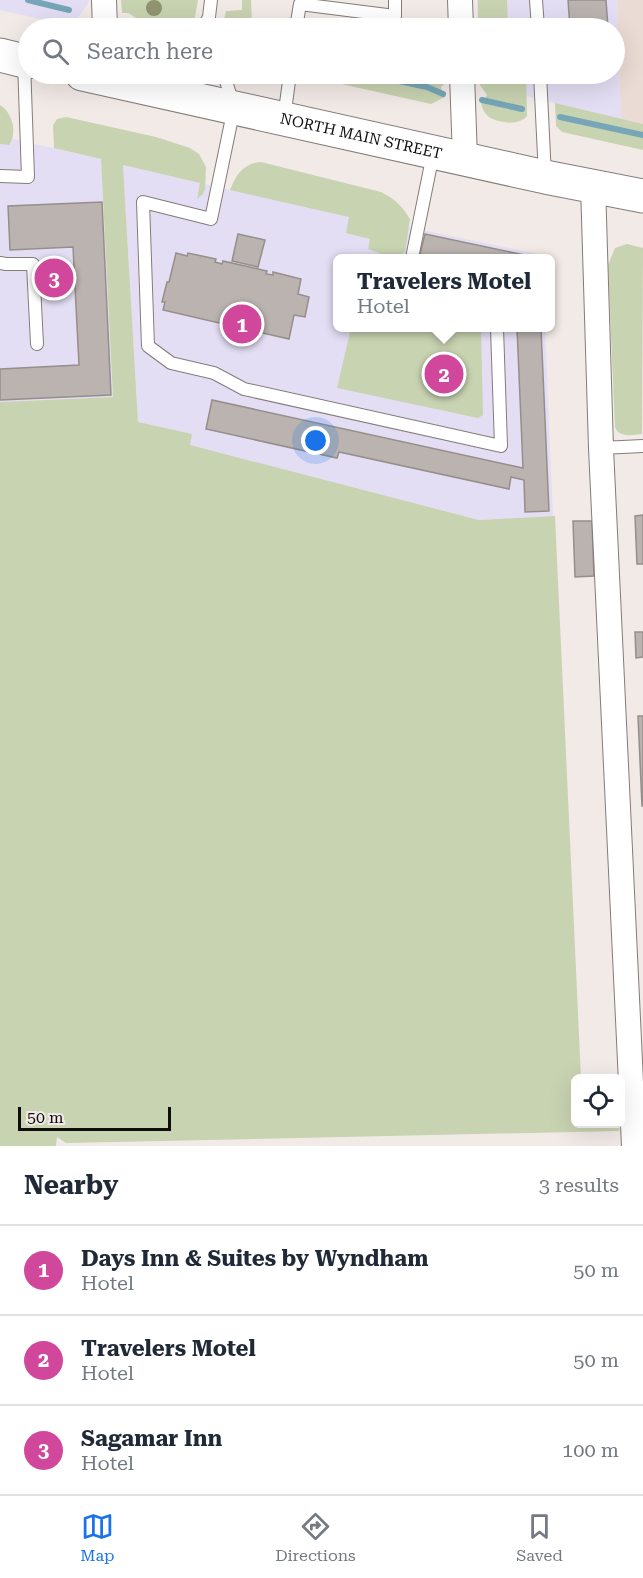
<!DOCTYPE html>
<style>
body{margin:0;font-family:"Roboto Serif",serif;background:#f2f2f3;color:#1f2937}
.controls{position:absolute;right:18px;bottom:18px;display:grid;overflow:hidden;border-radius:9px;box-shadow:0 6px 24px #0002}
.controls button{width:54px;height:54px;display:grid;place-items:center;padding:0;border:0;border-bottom:2px solid #e0e1e3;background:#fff;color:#1f2937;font:30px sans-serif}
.scale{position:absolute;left:18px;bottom:15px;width:153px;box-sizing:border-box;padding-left:6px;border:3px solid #100e0d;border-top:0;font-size:16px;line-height:21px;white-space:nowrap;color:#100e0d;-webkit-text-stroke:4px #f2eae7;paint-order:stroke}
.you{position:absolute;left:316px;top:441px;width:21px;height:21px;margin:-15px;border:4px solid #fff;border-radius:50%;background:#1a73e8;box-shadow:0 0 0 9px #1a73e833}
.badge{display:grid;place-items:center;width:39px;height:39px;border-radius:50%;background:#1a73e8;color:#fff;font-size:20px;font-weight:700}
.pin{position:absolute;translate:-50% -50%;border:3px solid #fff;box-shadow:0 2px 6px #0006}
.popup{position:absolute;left:333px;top:254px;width:222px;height:78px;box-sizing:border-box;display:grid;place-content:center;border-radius:9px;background:#fff;filter:drop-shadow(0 2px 4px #0005);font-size:20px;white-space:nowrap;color:#747a83}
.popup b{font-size:22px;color:#1f2937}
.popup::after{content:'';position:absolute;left:50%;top:100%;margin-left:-12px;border:12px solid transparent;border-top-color:#fff}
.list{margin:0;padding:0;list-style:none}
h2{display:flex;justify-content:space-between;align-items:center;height:78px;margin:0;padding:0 24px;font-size:26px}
h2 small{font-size:20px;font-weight:400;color:#747a83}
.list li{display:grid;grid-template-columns:39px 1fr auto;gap:18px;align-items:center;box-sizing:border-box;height:90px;padding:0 24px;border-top:2px solid #e0e1e3}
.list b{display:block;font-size:22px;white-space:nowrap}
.list p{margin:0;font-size:20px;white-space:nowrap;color:#747a83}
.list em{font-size:20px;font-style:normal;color:#747a83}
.icon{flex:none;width:33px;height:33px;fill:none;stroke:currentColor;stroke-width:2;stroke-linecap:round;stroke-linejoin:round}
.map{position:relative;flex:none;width:643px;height:1146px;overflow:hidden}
.search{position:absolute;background:#fff;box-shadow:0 6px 24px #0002;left:18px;right:18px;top:18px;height:66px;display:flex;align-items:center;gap:15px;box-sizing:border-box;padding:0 21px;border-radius:33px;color:#747a83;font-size:22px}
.sheet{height:348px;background:#fff}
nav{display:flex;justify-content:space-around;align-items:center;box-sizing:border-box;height:84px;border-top:2px solid #e0e1e3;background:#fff;font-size:16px;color:#747a83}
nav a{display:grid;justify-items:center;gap:3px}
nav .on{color:#1a73e8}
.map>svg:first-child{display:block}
.commercial{fill:#e4def4}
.built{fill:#ebdbd5}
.green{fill:#c8d3b1}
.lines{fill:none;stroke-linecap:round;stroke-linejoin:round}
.stream{stroke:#76a6b7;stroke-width:6}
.building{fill:#bab3b0;stroke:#958e8b;stroke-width:1.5}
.lane-casing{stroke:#837c79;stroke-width:14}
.street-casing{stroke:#837c79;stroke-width:26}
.primary-casing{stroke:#837c79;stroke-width:35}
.lane{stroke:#fff;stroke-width:12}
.street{stroke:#fff;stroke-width:24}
.primary{stroke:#fff;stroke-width:33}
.tree{fill:#909470}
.labels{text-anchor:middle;stroke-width:4.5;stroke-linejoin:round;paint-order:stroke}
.street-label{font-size:15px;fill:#100e0d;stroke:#f2eae7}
</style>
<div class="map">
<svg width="643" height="1146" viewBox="0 0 643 1146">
<rect width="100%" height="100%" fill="#f2eae7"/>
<!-- commercial -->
<path class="commercial" d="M0,0H89V2L80,15L75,19L58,23L0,10Z
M477,0H617L621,119L480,85V74H614V28H478Z
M0,136L101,159L113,397L0,402Z
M123,165L230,190L542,255V258H338V328H545L553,516L479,520L189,445L191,434L138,422Z"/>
<!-- built -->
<path class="built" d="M617,0H643V124L621,119Z"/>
<!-- green -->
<path class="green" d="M121,0H198L193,28H137L136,22L138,19L128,13H122Z
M242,0H251L252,26L255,28H222L226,11L242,10Z
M478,0H507L508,28H478Z
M311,74H450V79L441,87L442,94H444L443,91L446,93L445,97L431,104L319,79V77Z
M480,74H526L527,116C519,126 499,123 489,117C483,112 481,105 481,99H485L487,95L480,85Z
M555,103L643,124V150L562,132L556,126Z
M0,105C12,112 18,133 9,145L0,144Z
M66,117L156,137L190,148L199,154L206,167L205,189L203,194L197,199L200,183L123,165L138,422L192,434L190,445L479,520L555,516L581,1078H576V1124H620L619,1131L66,1143L57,1137L56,1146H0V402L113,397L101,159L54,148L53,125L57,119Z
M261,162L381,192C395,199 402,206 410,219L405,252C395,262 380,253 368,249L370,239L346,233L349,217L230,190C236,174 244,163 261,162Z
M627,244L643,248L642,434C632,435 619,438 615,427L608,265L615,248Z
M351,328H481L483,415L478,418L337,388Z"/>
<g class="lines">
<!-- stream -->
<path class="stream" d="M28,0L69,10
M133,24L154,28
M366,74L427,87L443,94
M482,100L522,109
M560,117L643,135"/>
</g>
<!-- building -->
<path class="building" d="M568,0H606L608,28H570Z
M102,202L111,395L0,400V369L79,365L73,247L10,250L8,206Z
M238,234L265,240L258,267L232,261Z
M425,234L538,258H419Z
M176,253L187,256L188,253L216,259L215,262L222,264L223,261L267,271L266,274L273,275V272L301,279L298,294L309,297L305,317L294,315L289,339L163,310L165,302H162L167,282H169Z
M517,328H541L549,511L525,512L524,480L511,477L509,489L339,452L337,458L206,429L212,400L523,468Z
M643,515V564H637L635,516Z
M573,521H592L594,576L575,577Z
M635,632H643V657L636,658Z
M638,716H643V806H642Z"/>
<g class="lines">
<!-- lane casing -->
<g class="lane-casing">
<path id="lane" d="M536,0L538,28
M203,28L209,17L211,0
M296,28L300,4L395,16V0
M224,74L234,108L211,219L143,202L148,346L171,363L214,373L244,389L501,446L497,328
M540,74L545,176
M284,118L290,74
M0,176L28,177L24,62
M412,258L433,154
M0,263L6,264H33L37,344
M601,448L643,446"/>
</g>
<!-- street casing -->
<g class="street-casing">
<path id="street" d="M104,0L105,28
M460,0L461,28
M462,74L465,159
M593,185L601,448L634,1146"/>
</g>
<!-- primary casing -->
<g class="primary-casing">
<g id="primary">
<path d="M0,55L28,62"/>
<path id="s1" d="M82,74L545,177L643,196"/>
</g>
</g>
<!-- lane -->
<use href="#lane" class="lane"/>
<!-- street -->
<use href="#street" class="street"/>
<!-- primary -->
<use href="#primary" class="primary"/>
</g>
<!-- trees -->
<circle class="tree" cx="154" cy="8" r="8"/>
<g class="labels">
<!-- street labels -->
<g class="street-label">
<text dy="5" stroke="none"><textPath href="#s1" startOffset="286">NORTH MAIN STREET</textPath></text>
</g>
</g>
</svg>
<div class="controls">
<button><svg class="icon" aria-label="locate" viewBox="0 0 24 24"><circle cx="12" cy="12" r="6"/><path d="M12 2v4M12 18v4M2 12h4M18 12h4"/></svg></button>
</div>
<div class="scale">50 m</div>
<div class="you"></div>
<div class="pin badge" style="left:242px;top:324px;background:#d1479c">1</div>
<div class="pin badge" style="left:444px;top:374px;background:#d1479c">2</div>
<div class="popup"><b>Travelers Motel</b>Hotel</div>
<div class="pin badge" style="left:54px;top:278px;background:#d1479c">3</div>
<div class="search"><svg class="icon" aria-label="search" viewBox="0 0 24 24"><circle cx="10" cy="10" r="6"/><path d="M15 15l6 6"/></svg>Search here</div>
</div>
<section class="sheet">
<h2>Nearby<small>3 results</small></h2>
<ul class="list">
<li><span class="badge" style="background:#d1479c">1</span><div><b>Days Inn &amp; Suites by Wyndham</b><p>Hotel</p></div><em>50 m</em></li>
<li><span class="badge" style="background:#d1479c">2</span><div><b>Travelers Motel</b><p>Hotel</p></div><em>50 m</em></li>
<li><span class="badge" style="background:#d1479c">3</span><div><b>Sagamar Inn</b><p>Hotel</p></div><em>100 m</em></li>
</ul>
</section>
<nav>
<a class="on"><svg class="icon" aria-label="map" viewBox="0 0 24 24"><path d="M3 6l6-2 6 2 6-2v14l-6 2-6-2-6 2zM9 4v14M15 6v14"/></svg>Map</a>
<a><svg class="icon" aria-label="directions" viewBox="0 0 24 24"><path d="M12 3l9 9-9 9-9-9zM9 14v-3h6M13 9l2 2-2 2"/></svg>Directions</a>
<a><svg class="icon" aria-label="saved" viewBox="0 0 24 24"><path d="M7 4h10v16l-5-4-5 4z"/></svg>Saved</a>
</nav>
